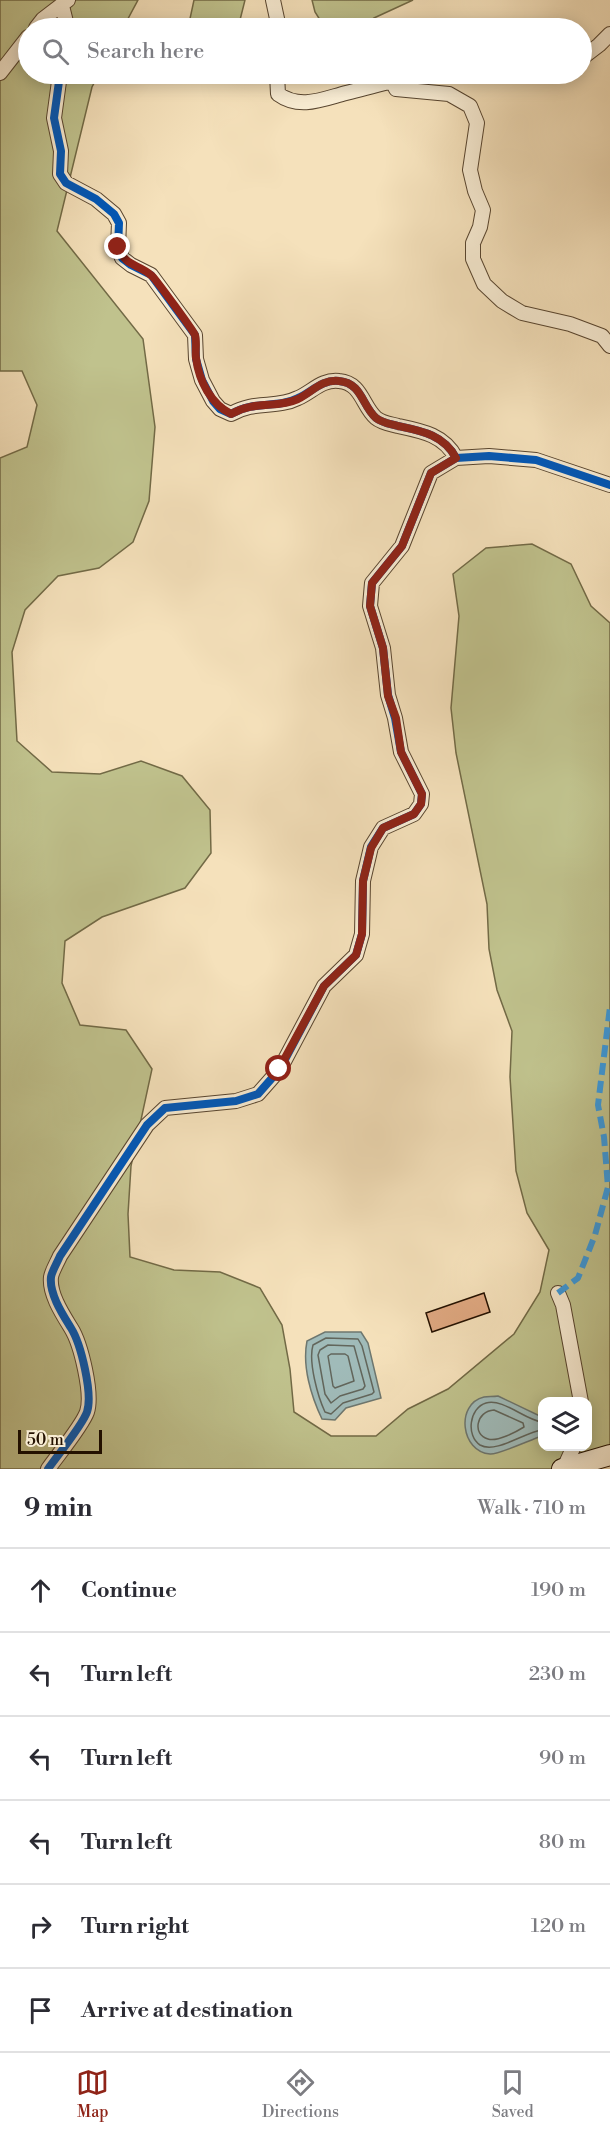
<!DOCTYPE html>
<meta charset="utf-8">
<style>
body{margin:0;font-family:"Libre Bodoni",serif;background:#f7f7f7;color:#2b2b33}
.controls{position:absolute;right:18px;bottom:18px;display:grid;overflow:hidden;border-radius:12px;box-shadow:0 3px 15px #0003}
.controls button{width:54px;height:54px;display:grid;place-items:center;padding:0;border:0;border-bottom:2px solid #e1e1e2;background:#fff;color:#2b2b33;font:30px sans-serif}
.scale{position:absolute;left:18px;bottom:15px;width:84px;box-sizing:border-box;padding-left:6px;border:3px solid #241100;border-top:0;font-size:16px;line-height:21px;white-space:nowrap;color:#241100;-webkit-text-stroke:4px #f8ecd3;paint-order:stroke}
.stop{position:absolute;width:18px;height:18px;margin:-14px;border:4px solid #8f2418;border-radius:50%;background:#fff}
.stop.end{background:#8f2418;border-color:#fff;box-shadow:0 2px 6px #0008}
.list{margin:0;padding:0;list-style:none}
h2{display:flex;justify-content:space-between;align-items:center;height:78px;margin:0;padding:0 24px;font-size:26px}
h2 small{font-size:20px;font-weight:400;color:#7c7c81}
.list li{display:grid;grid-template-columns:39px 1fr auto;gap:18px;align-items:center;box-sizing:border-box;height:84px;padding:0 24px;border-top:2px solid #e1e1e2}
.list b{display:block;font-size:22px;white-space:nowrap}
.list em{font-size:20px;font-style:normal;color:#7c7c81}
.icon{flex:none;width:33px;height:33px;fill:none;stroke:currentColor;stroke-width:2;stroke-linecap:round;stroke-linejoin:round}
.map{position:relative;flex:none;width:610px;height:1469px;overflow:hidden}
.search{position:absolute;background:#fff;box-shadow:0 3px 15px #0003;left:18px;right:18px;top:18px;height:66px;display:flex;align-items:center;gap:15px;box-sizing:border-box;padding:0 21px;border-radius:33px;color:#7c7c81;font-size:22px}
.sheet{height:582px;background:#fff}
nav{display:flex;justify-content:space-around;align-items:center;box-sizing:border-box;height:84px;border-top:2px solid #e1e1e2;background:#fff;font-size:16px;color:#7c7c81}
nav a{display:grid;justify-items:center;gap:3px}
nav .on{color:#8f2418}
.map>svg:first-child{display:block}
.green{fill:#c0c28d;stroke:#726a46;stroke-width:1.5;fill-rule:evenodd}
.water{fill:#a0bbb9;stroke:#6e776f;stroke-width:1.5}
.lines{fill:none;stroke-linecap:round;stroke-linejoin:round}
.shore{stroke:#62665c;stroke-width:1.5}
.building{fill:#dfa881;stroke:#241100;stroke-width:1.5}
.street-casing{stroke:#58452f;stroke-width:16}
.secondary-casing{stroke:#241100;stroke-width:22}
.street{stroke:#f8ecd3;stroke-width:14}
.secondary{stroke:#f8ecd3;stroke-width:20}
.quiet{stroke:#3c9adc;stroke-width:6;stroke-dasharray:12 6;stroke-linecap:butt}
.cycleway-casing{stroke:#f8ecd3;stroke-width:11}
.cycleway{stroke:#0057b8;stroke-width:8}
.route{stroke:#8f2418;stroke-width:8}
</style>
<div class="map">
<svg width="610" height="1469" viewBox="0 0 610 1469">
<rect width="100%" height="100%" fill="#f5e1bb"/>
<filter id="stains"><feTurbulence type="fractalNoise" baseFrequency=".00333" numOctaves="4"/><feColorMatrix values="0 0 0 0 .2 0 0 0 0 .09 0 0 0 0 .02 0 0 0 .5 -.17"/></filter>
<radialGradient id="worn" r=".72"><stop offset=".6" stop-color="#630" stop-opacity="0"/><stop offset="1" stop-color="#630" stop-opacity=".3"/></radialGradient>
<!-- green -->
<path class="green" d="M0,0H138L123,28H28V74H99L92,87L57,231L143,339L155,427L149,501L133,542L99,568L58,576L25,610L12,652L17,741L52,772L100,774L141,761L182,776L210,810L211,853L185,888L102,917L65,941L62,983L80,1025L126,1030L152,1069L131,1166L128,1214L130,1257L174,1270L220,1272L260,1288L282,1325L290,1369L294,1412L331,1436H376L408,1409L448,1389L514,1334L540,1292L549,1250L527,1213L516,1171L510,1077L512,1031L497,990L489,949L487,904L456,753L451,708L459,616L453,574L486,548L532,544L571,564L591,606L610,623V1450L595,1469H0V458L27,447L37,405L22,371H0ZM542,1402H588V1446H542Z
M194,0H245L238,28H188Z
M312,0H413L374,18L361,28H325L315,12Z"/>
<!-- water -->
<path class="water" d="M325,1332H361L368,1343L381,1398L346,1408L335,1420L322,1419C311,1396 302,1366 307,1341Z
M498,1396L542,1417V1436C532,1439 498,1455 490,1454C461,1452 455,1404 484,1397C488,1396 493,1397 498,1396Z"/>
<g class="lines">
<!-- shore -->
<path class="shore" d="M326,1338L358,1339L362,1346L374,1392L372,1394L343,1403L331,1414L325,1412C318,1397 308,1362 313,1345Z
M328,1345L354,1346L365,1386L363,1389L340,1396L331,1403L325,1394L318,1355L320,1350Z
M345,1354L348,1356L354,1381L335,1388L333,1386L328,1356L331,1354Z
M494,1410L523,1423L524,1427C516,1432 497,1442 488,1439C472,1435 476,1411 494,1410Z
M542,1422C525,1420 503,1398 486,1403C469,1408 466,1436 480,1445C496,1454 525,1432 542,1430"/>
</g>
<!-- building -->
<path class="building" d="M484,1293L490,1312L432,1332L426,1313Z"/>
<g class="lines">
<!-- street casing -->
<g class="street-casing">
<path id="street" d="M273,0L279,28
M62,6L66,22L64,28
M36,28L43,19L68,0
M582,58L599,45L610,34
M0,73L28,37
M60,74L54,118L61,151L60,174L66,183L96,199L114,214L119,223L118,247L122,258L131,265L151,275L195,335L196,359L202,380L213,401L220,409L231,414C255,400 276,409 298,398C312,392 322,379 339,381C362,383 362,406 376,418C382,423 391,424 398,426C422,431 444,435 456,458
M277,74L278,94C300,110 323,99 346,93C362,89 377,85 392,81
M429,74H398L392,81L396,89L449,94L470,106L477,123L470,170L475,191L483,210L480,227L473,243V259L484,284L502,301L522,313L570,324L602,336L610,346
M558,1293L563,1305L581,1402
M564,1468L574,1446
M48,1469C57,1456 82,1426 87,1412C93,1394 81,1344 71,1328C63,1315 49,1294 51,1277C52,1271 57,1263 60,1256L147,1125L165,1108L236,1101L258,1094L280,1069L324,986L356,955L362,934L363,881L371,847L383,828L414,814L421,804L422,794L401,752L395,718L388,695L383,648L370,606L372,583L402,546L431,473L456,458L489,456L536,460L610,485"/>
</g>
<!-- secondary casing -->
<g class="secondary-casing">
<path id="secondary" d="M562,1469L610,1455"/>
</g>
<!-- street -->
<use href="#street" class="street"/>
<!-- secondary -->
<use href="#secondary" class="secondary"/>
<!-- quiet -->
<path class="quiet" d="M558,1293L578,1278L595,1235L608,1187L604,1137L598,1105L610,1007"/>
<!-- cycleway casing -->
<g class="cycleway-casing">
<path id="cycleway" d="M60,74L54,118L61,151L60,174L66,183L96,199L114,214L119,223L118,247L122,258L131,265L151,275L195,335L196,359L202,380L213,401L220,409L231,414C255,400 276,409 298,398C312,392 322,379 339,381C362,383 362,406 376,418C382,423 391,424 398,426C422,431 444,435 456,458
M48,1469C57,1456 82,1426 87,1412C93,1394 81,1344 71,1328C63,1315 49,1294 51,1277C52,1271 57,1263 60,1256L147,1125L165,1108L236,1101L258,1094L280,1069L324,986L356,955L362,934L363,881L371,847L383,828L414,814L421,804L422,794L401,752L395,718L388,695L383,648L370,606L372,583L402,546L431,473L456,458L489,456L536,460L610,485"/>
</g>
<!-- cycleway -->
<use href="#cycleway" class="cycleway"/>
</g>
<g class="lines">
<!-- route -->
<path class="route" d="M118,247C126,268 138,263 152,276C157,281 192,329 195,335C197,342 195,351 196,358C199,381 211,404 231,414C255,400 276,409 298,399C312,392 322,379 339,381C362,383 362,406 376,418C382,423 391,424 398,426C422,431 444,435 456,458L431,473L402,546L372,583L370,606L383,648L388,696L396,718L401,752L422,794L421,804L414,814L383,828L371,848L363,881L362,934L356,955L324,986L279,1069"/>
</g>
<rect width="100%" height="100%" filter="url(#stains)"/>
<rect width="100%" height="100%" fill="url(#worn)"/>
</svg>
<div class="controls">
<button><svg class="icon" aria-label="layers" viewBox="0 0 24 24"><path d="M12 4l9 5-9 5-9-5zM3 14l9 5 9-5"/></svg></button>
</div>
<div class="scale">50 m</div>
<div class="stop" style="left:279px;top:1069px"></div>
<div class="stop end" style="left:118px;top:247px"></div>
<div class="search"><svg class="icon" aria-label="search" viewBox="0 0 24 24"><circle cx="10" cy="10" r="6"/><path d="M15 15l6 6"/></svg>Search here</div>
</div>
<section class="sheet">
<h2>9 min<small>Walk · 710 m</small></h2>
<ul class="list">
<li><svg class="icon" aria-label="ahead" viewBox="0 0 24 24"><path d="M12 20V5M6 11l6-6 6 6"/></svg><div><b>Continue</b></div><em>190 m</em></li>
<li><svg class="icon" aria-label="left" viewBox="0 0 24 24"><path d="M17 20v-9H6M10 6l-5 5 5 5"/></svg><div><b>Turn left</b></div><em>230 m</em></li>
<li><svg class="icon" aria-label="left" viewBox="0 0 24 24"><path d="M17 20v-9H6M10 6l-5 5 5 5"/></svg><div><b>Turn left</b></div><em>90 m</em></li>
<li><svg class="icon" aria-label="left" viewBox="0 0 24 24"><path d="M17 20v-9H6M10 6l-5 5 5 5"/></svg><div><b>Turn left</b></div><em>80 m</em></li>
<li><svg class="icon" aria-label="right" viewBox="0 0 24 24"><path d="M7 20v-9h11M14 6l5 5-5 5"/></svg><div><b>Turn right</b></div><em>120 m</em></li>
<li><svg class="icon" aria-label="arrive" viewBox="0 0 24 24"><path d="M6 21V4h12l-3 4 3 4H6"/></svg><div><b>Arrive at destination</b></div></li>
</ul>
</section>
<nav>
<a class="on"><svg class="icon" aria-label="map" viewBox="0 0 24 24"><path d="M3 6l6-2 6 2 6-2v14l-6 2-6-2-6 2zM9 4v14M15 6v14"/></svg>Map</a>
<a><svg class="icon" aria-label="directions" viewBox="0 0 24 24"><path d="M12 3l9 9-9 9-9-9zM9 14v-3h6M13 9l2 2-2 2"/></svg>Directions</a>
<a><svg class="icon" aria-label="saved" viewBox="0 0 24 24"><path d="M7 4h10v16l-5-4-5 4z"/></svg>Saved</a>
</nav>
